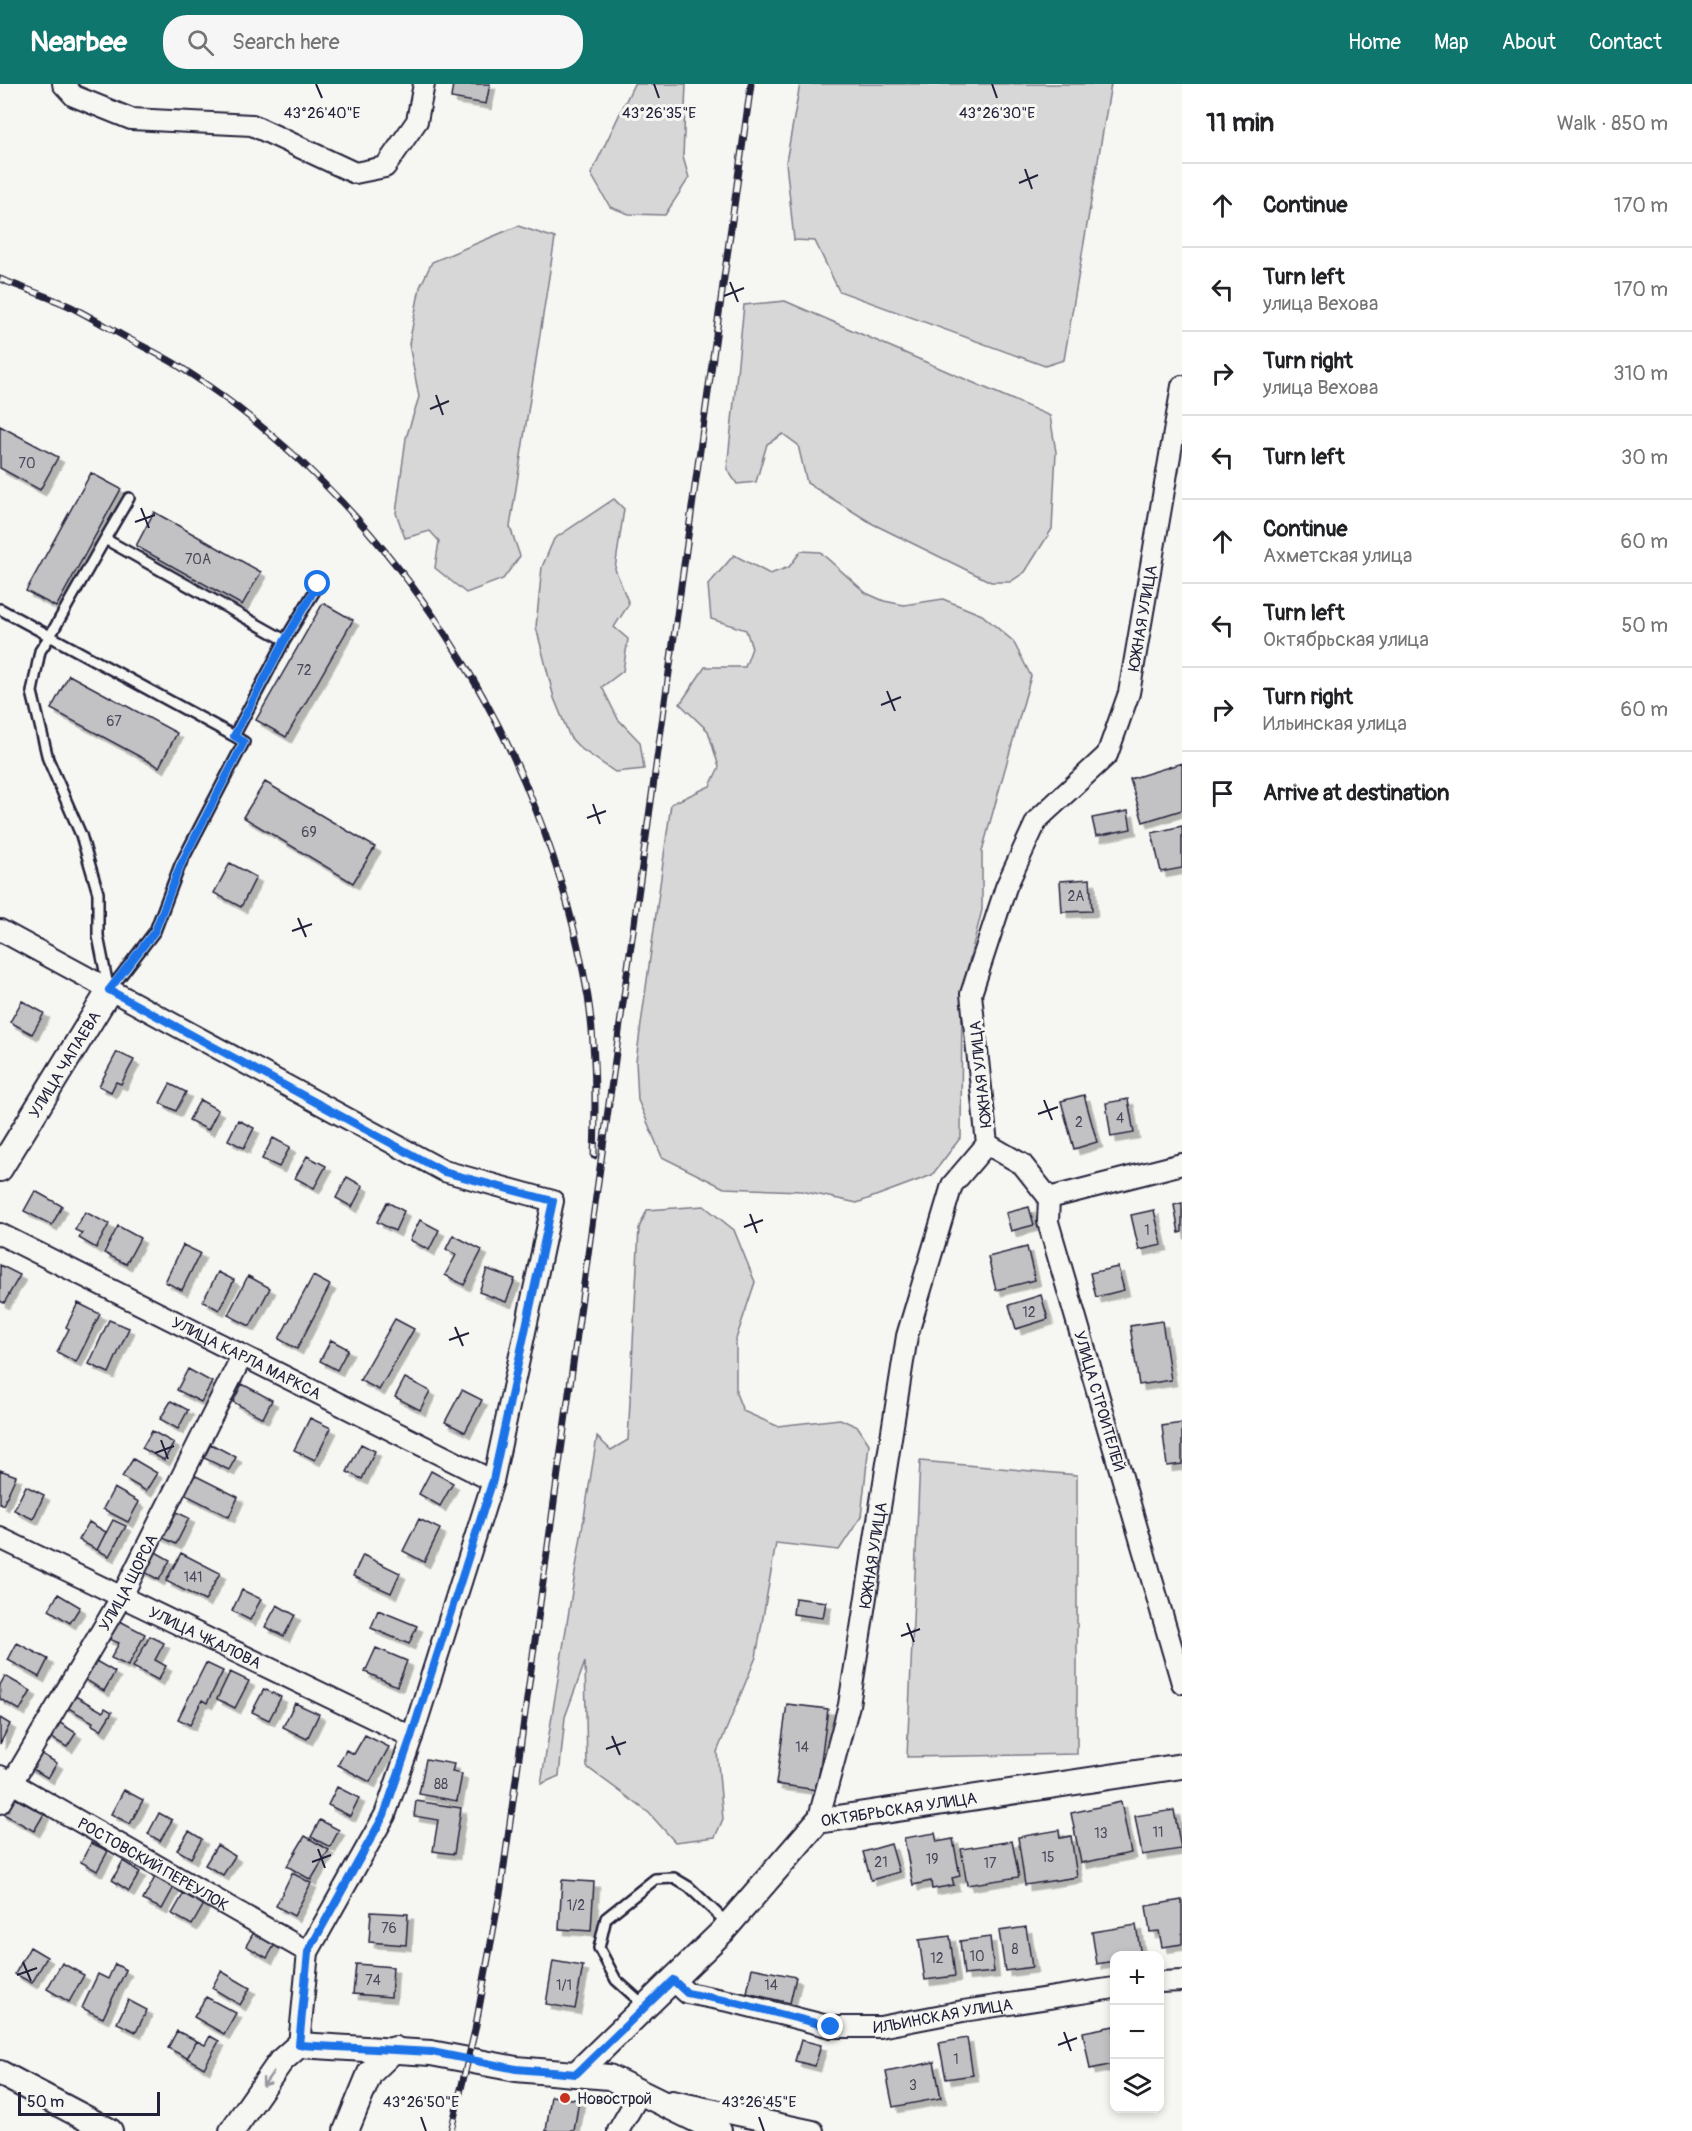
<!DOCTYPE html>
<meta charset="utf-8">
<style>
body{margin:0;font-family:Pangolin,sans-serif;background:#f6f6f6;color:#202124}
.controls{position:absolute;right:18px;bottom:18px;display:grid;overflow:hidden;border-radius:12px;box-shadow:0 3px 9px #0003}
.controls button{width:54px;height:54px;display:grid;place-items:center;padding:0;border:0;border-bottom:2px solid #e0e0e0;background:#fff;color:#202124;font:30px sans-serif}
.scale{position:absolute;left:18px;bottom:15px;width:142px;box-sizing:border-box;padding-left:6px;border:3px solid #22223b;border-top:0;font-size:16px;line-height:21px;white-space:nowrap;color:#22223b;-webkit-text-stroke:4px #f6f6f2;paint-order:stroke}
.stop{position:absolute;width:18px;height:18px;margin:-14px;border:4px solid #1a73e8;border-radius:50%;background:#fff}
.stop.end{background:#1a73e8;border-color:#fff;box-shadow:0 2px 6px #0008}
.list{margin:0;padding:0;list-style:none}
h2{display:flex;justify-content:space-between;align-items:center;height:78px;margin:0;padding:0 24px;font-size:26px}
h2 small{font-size:20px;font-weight:400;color:#757577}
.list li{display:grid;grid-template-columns:39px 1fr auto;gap:18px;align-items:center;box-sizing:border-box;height:84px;padding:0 24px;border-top:2px solid #e0e0e0}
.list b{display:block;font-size:22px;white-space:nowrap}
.list p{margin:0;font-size:20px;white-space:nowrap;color:#757577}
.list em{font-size:20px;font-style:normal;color:#757577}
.icon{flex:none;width:33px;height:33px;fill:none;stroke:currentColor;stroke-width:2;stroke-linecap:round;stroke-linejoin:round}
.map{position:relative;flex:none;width:1182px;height:2047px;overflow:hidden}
header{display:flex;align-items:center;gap:36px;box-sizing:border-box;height:84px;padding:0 30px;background:#0f766e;color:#fff}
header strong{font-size:28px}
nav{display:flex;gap:33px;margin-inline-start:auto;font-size:21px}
.search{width:420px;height:54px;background:#f6f6f6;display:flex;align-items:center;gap:15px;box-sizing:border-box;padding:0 21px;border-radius:24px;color:#757577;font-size:22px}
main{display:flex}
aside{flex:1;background:#fff}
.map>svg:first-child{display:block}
.green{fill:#d7d7d7;stroke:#7c7c89;stroke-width:1.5}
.building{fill:#c2c2c4;stroke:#22223b;stroke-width:1.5;filter:url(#shadow)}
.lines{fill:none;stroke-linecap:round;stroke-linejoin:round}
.service-casing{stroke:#22223b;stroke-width:14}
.minor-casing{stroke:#22223b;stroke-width:24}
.tertiary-casing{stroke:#22223b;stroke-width:28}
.service{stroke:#f6f6f2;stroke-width:9}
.minor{stroke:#f6f6f2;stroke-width:20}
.tertiary{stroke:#f6f6f2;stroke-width:24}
.rail-casing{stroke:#22223b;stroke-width:7}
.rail{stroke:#f6f6f2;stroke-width:4.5;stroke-dasharray:14;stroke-linecap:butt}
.oneway{stroke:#9797a0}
.route{stroke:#1a73e8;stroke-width:8}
.ticks{fill:none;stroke:#22223b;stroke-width:2}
.poi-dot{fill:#c8321e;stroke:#f6f6f2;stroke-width:2}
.labels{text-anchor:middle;stroke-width:6;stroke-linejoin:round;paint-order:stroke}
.number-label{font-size:14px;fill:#4a4a5d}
.street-label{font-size:16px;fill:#22223b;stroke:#f6f6f2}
.poi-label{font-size:16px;fill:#22223b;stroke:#f6f6f2;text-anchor:start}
.ticks-label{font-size:15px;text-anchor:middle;fill:#22223b;stroke:#f6f6f2;stroke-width:6;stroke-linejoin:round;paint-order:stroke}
</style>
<header>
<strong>Nearbee</strong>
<div class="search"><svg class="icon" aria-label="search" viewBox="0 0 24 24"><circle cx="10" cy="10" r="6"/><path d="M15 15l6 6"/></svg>Search here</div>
<nav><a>Home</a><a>Map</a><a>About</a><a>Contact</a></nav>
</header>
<main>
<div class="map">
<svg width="1182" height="2047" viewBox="0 0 1182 2047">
<defs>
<filter id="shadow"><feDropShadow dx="5.5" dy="5.5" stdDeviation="0" flood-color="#0004"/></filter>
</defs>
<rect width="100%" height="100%" fill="#f6f6f2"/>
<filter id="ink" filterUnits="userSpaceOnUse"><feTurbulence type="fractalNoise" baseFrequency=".0167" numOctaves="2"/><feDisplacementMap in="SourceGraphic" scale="12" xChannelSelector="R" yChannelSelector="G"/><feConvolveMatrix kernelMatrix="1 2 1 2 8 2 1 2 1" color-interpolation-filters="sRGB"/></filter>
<g filter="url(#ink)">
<!-- green -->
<path class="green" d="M634,0H686L683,73L689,94L665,131L629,130L610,123L591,90Z
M800,0H1111L1064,276L1045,282L839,207L815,157L794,156L786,78Z
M518,142L555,154L510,443L520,472L503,495L466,509L435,484L439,457L430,447L405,454L396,429L406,354L419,313L409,260L420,203L432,178Z
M785,217L1050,332L1056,368L1052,445L1025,488L1010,498H991L873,440L807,399L798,361L783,350L767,360L756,398L737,400L727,385L744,221Z
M614,415L624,425L615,485L629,520L614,543L628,555L623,587L602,603L618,635L640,658L644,685L615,688L580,664L570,653L554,614L536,543L542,483L554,455Z
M801,467L820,468L866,509L884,517L904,521L943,515L982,531L1013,557L1031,592L982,767V826L962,905L961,1053L932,1091L857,1119L801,1107L724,1104L662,1073L638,1016L636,977L671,720L710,702L719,683L708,647L680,620L705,583H745L752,564L746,546L711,535L708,501L734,471L770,490L789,483Z
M704,1122L734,1146L755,1198L736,1255V1309L743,1327L777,1342L840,1335L858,1343L869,1360L861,1433L839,1466L776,1459L756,1573L717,1668L723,1735L715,1753L675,1758L649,1729L587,1683L585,1578L565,1633L559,1692L541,1700L597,1353L611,1366L628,1356L639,1144L647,1126Z
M920,1377L1077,1391V1670L907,1673Z"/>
<!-- building -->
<path class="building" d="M453,0H490L486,20L451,14Z
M0,342L58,373L40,406L0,384Z
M91,389L121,405L56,523L26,507Z
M154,428L261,488L242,521L136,462Z
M323,519L353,536L286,653L256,636Z
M69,591L177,649L159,683L51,625Z
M1182,679V726L1143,738L1130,695Z
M265,698L375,763L353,799L243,733Z
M1128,727L1131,745L1096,752L1092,734Z
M1182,742V784L1161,788L1152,749Z
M230,779L256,793L241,823L214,809Z
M1090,795L1092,827L1062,828L1060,797Z
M22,917L44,929L32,950L10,938Z
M117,968L134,976L121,1000L116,998L111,1008L99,1002Z
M170,1000L186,1008L176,1027L160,1019Z
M1084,1011L1097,1058L1074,1065L1061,1017Z
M1128,1015L1134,1049L1111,1053L1106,1019Z
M200,1016L218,1026L208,1046L189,1036Z
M238,1036L254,1044L244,1064L228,1056Z
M273,1054L290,1063L279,1083L262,1075Z
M307,1072L326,1082L314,1104L295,1094Z
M347,1093L363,1102L352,1123L336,1114Z
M35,1107L62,1122L52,1141L24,1127Z
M387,1118L404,1127L395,1147L377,1138Z
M1182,1119V1148L1179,1149L1174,1121Z
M1029,1123L1034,1141L1011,1147L1006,1129Z
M1154,1126L1162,1161L1139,1166L1131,1131Z
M85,1128L109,1140L96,1164L79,1154L82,1149L75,1146Z
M420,1136L439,1146L429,1166L410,1156Z
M118,1142L140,1154L126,1180L104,1169Z
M453,1151L482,1166L464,1201L445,1191L456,1171L446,1165Z
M183,1161L200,1169L182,1206L165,1198Z
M1027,1163L1035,1196L996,1206L988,1173Z
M0,1181L20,1191L4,1219L0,1217Z
M1118,1183L1124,1206L1096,1213L1090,1189Z
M487,1185L515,1195L506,1218L479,1208Z
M218,1188L234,1196L219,1226L203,1217Z
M248,1192L270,1204L250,1242L228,1231Z
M313,1192L330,1201L297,1265L279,1255Z
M1041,1211L1048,1235L1016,1245L1009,1221Z
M78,1219L100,1230L76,1278L57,1268L69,1245L66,1243Z
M395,1235L414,1245L379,1306L360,1296Z
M109,1236L129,1244L109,1289L89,1280Z
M1162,1237L1171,1296L1139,1301L1130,1242Z
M331,1256L348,1265L337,1286L320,1277Z
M188,1285L212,1298L201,1318L177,1306Z
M405,1294L430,1307L420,1326L395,1313Z
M242,1300L272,1316L263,1334L233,1318Z
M462,1306L482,1316L465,1348L445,1338Z
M171,1317L188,1326L178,1345L160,1335Z
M310,1334L331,1344L315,1376L294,1366Z
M1182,1339V1380L1167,1382L1162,1342Z
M152,1347L174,1359L164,1376L142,1364Z
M211,1360L236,1373L229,1386L204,1374Z
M361,1360L375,1367L362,1395L347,1388Z
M133,1375L157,1389L146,1407L122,1393Z
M0,1386L16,1392L3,1421L0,1419Z
M431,1387L453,1399L440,1422L419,1410Z
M194,1391L238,1413L229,1433L184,1410Z
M26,1402L44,1411L33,1435L14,1426Z
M114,1404L139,1418L128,1438L103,1425Z
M172,1426L189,1434L176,1460L159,1452Z
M419,1435L440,1445L424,1478L403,1467Z
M113,1436L126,1442L109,1472L97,1466Z
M89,1438L106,1448L97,1466L79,1456Z
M152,1466L170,1476L159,1496L141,1486Z
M181,1469L220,1489L205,1517L166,1497Z
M363,1471L400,1489L391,1509L353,1492Z
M242,1506L261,1515L250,1536L232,1527Z
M58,1510L80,1523L70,1539L49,1526Z
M795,1514L826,1518L823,1534L793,1530Z
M277,1521L295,1531L284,1552L265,1543Z
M378,1526L417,1542L409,1560L371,1544Z
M116,1535L145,1550L128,1582L111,1574L119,1559L106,1554Z
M150,1552L164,1559L155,1576L166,1582L158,1596L133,1583Z
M17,1559L48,1575L39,1593L8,1576Z
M376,1564L407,1577L397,1602L365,1588Z
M89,1573L115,1588L104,1607L78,1591Z
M206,1579L223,1587L207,1619L202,1616L190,1641L178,1635Z
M230,1588L249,1597L235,1624L217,1615Z
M5,1592L31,1607L20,1626L0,1615V1601Z
M264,1605L281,1613L269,1636L252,1628Z
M70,1609L103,1628L105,1624L112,1628L101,1646L92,1641L93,1638L63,1621Z
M295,1619L319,1630L307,1655L283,1643Z
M787,1620L828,1625L817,1706L776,1700Z
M0,1634L10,1640L0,1660Z
M54,1635L76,1649L67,1663L45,1650Z
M365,1651L389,1663L370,1698L338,1681L346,1666L354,1670Z
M35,1666L57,1679L48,1694L26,1681Z
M426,1675L454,1680L452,1688L462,1690L457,1717L419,1710Z
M337,1703L359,1714L350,1732L328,1721Z
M124,1706L143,1716L130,1740L111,1730Z
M9,1711L44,1730L34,1747L0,1728Z
M416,1717L461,1724L454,1770L433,1767L438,1736L414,1732Z
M1121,1718L1131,1769L1081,1779L1071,1729Z
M1174,1726L1181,1765L1142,1771L1135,1732Z
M159,1729L172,1736L160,1757L148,1750Z
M320,1736L339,1746L330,1763L311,1753Z
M1059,1746L1060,1754L1071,1752L1077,1793L1025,1801L1018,1753Z
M189,1747L202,1755L191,1774L177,1766Z
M935,1749L937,1758L953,1755L960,1792L952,1794L954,1801L932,1805L931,1797L913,1801L904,1754Z
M305,1752L329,1766L311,1796L287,1782Z
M1012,1757L1019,1793L967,1801L961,1765Z
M91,1759L108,1767L97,1787L81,1778Z
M891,1760L899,1788L871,1796L863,1768Z
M217,1761L235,1772L223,1791L205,1781Z
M123,1777L140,1788L129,1807L112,1796Z
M292,1789L311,1799L294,1832L276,1822Z
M155,1793L174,1803L162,1825L143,1816Z
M562,1796L594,1798L591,1847L559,1845Z
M184,1809L204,1820L192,1841L172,1830Z
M1182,1816V1860L1162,1863L1159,1847L1150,1848L1146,1822Z
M371,1828L408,1830L406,1861L369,1858Z
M1136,1841L1141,1872H1114V1877L1097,1880L1092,1848Z
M1026,1843L1032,1883L1005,1887L999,1847Z
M254,1848L275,1860L267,1874L246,1862Z
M950,1852L955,1892L925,1896L919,1856Z
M990,1853L994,1888L964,1891L960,1857Z
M30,1863L47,1873L32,1899L15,1890Z
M553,1877L583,1882L575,1925L546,1920Z
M62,1879L84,1891L69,1918L47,1905Z
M115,1880L126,1886L103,1934L82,1924L98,1890L108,1895Z
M356,1880L393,1883L391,1913L353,1910Z
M752,1884L796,1893L790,1919L747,1909Z
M221,1887L250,1904L240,1921L212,1904Z
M206,1913L236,1929L224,1950L194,1933Z
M128,1916L147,1926L136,1948L117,1939Z
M1114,1942V1980L1090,1985L1083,1948Z
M177,1947L197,1957L187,1974L168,1964Z
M210,1952L219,1957L204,1984L187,1974L197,1957L205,1961Z
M967,1954L973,1991L946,1995L939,1959Z
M801,1956L821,1961L815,1982L795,1977Z
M934,1978L941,2014L893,2023L886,1988Z
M551,2012L579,2016L574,2047H546Z"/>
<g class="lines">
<!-- service casing -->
<g class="service-casing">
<path id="service" d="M105,455L129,414
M0,525L234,652L244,658L180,781L155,847L109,907L98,852V809L81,751L48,675L32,608L40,567L50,552L105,455L285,556L234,652
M285,556L319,500
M644,1921L616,1896L599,1864L606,1834L655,1795L674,1794L689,1803L727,1839"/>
</g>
<!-- minor casing -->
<g class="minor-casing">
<g id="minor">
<path d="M63,0L74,12L131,35L252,41L355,89L385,83L417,37L424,0"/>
<path d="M0,846L444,1087L553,1117L493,1397L412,1653L385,1731L308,1868L299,1961"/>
<path id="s1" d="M987,1060L1022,1080L1049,1114L1048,1138L1182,1599"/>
<path d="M1049,1114L1182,1080"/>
<path id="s2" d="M0,1150L493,1397"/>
<path id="s3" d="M0,1454L412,1653"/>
<path id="s4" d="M0,1692L308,1868"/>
<path id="s5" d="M0,1719L122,1512L242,1272"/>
<path id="s6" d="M818,1737L849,1621L907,1252L952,1101L987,1060L971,910L1006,803L1037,736L1107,671L1129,609L1182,302"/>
<path id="s7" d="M673,1896L687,1909L733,1918L831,1943H880L963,1927L1114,1904"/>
<path d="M1160,1898L1182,1897"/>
<path d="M672,2017L813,2047"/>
<path d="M618,2047L640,2009"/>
</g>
</g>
<!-- tertiary casing -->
<g class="tertiary-casing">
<g id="tertiary">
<path id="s8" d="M0,1085L109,907"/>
<path d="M0,1989L110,2047"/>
<path id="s9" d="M576,1990L722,1848L818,1737L1182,1682"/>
<path d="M232,2047L281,1977L299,1961L431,1969L516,1985L609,1993L719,2047"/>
<path d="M346,2047L370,1989L395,1965"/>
</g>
</g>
<!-- service -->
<use href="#service" class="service"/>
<!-- minor -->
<use href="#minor" class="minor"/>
<!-- tertiary -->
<use href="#tertiary" class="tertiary"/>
<!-- rail casing -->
<g class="rail-casing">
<path id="rail" d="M0,195C23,204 46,212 69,222C89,232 109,244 129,255C144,263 159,270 174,279C393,418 545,658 588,913C596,965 596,1019 594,1072
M451,2047L475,1946L501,1804L593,1134L751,0"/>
</g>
<!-- rail -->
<use href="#rail" class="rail"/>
</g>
<!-- one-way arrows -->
<defs><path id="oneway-shaft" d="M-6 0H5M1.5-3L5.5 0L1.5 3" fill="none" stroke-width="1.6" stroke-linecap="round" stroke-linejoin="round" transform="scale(1.5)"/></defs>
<use class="oneway" href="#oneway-shaft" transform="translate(268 1995) rotate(126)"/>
</g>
<g class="lines" filter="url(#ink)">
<!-- route -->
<path class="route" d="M318,500L285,556L234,652L244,658L180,782L155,847L109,906L444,1088L553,1117L493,1396L411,1653L384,1731L308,1868L299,1961L432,1968L516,1985L576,1990L673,1896L687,1909L733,1918L831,1943"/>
</g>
<!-- ticks -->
<path class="ticks" d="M316,0L322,14M654,0L659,14M992,0L997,14M1025,85L1032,105M1019,99L1038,91M730,198L738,218M724,212L744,204M436,311L443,331M430,325L449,317M141,424L149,444M135,438L155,431M887,607L895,627M881,621L901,613M593,720L600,740M587,734L606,727M298,834L306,853M292,847L312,840M1044,1016L1052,1036M1038,1030L1058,1023M750,1130L757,1149M744,1143L763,1136M455,1243L463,1262M449,1256L469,1249M161,1356L168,1375M155,1369L174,1362M907,1539L914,1558M901,1552L920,1545M612,1652L620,1671M606,1665L626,1658M318,1765L325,1784M312,1778L331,1771M23,1878L31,1897M17,1891L37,1884M1064,1948L1071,1967M1058,1961L1077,1954M421,2033L426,2047M759,2033L764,2047"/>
<!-- markers -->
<circle class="poi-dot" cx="565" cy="2014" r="6"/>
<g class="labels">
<!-- number labels -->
<g class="number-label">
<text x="27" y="384">70</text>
<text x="198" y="480">70А</text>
<text x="304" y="591">72</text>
<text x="114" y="642">67</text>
<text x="309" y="753">69</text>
<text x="1076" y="817">2A</text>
<text x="1120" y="1039">4</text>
<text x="1079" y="1043">2</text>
<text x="1147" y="1151">1</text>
<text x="1029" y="1233">12</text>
<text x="193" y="1498">141</text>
<text x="802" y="1668">14</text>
<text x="441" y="1705">88</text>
<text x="1158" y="1753">11</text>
<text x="1101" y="1754">13</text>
<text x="1048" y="1778">15</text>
<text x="932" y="1780">19</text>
<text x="881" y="1783">21</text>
<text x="990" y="1784">17</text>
<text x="576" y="1826">1/2</text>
<text x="389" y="1849">76</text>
<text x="1015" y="1870">8</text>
<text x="977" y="1877">10</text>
<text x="937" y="1879">12</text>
<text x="373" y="1901">74</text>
<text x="564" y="1906">1/1</text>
<text x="771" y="1906">14</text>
<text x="956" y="1980">1</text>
<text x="913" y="2006">3</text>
</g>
<!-- street labels -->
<g class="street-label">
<text dy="6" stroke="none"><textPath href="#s6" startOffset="1280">ЮЖНАЯ УЛИЦА</textPath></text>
<text dy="6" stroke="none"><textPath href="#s8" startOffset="123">УЛИЦА ЧАПАЕВА</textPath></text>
<text transform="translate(980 990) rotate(-96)" y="6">ЮЖНАЯ УЛИЦА</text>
<text dy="6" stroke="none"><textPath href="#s2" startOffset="276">УЛИЦА КАРЛА МАРКСА</textPath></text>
<text dy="6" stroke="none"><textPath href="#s1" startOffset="294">УЛИЦА СТРОИТЕЛЕЙ</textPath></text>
<text dy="6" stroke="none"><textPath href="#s6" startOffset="272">ЮЖНАЯ УЛИЦА</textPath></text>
<text dy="6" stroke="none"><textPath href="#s5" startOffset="255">УЛИЦА ЩОРСА</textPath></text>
<text dy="6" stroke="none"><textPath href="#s3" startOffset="228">УЛИЦА ЧКАЛОВА</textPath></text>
<text dy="6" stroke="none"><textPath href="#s9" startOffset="432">ОКТЯБРЬСКАЯ УЛИЦА</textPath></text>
<text dy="6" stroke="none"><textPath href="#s4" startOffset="177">РОСТОВСКИЙ ПЕРЕУЛОК</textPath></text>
<text dy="6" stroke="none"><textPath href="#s7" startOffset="280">ИЛЬИНСКАЯ УЛИЦА</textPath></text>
</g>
<!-- poi labels -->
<g class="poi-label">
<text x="577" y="2020">Новострой</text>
</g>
</g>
<g class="ticks-label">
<text x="322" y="34">43°26'40"E</text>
<text x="659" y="34">43°26'35"E</text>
<text x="997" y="34">43°26'30"E</text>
<text x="421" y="2023">43°26'50"E</text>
<text x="759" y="2023">43°26'45"E</text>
</g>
</svg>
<div class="controls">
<button>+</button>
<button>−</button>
<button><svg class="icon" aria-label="layers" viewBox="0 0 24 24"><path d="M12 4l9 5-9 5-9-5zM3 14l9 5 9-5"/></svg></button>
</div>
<div class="scale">50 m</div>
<div class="stop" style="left:318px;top:500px"></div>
<div class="stop end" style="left:831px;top:1943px"></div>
</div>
<aside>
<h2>11 min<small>Walk · 850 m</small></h2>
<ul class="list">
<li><svg class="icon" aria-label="ahead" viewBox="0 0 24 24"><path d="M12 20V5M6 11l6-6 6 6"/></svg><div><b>Continue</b></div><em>170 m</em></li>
<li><svg class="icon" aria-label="left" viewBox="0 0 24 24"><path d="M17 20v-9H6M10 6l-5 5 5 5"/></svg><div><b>Turn left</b><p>улица Вехова</p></div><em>170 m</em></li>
<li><svg class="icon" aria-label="right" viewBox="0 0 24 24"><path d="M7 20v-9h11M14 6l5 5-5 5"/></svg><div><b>Turn right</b><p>улица Вехова</p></div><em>310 m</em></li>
<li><svg class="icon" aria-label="left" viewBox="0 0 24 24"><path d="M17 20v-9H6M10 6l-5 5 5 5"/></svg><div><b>Turn left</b></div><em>30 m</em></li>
<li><svg class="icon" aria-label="ahead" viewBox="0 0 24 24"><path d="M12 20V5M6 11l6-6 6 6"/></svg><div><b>Continue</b><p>Ахметская улица</p></div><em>60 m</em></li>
<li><svg class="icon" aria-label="left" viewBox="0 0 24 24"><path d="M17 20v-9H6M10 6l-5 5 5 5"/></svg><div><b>Turn left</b><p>Октябрьская улица</p></div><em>50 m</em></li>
<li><svg class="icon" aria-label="right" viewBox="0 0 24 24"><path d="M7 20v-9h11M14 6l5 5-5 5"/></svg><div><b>Turn right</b><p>Ильинская улица</p></div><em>60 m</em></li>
<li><svg class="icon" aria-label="arrive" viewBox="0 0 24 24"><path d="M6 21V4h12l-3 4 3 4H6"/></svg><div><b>Arrive at destination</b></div></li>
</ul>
</aside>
</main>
